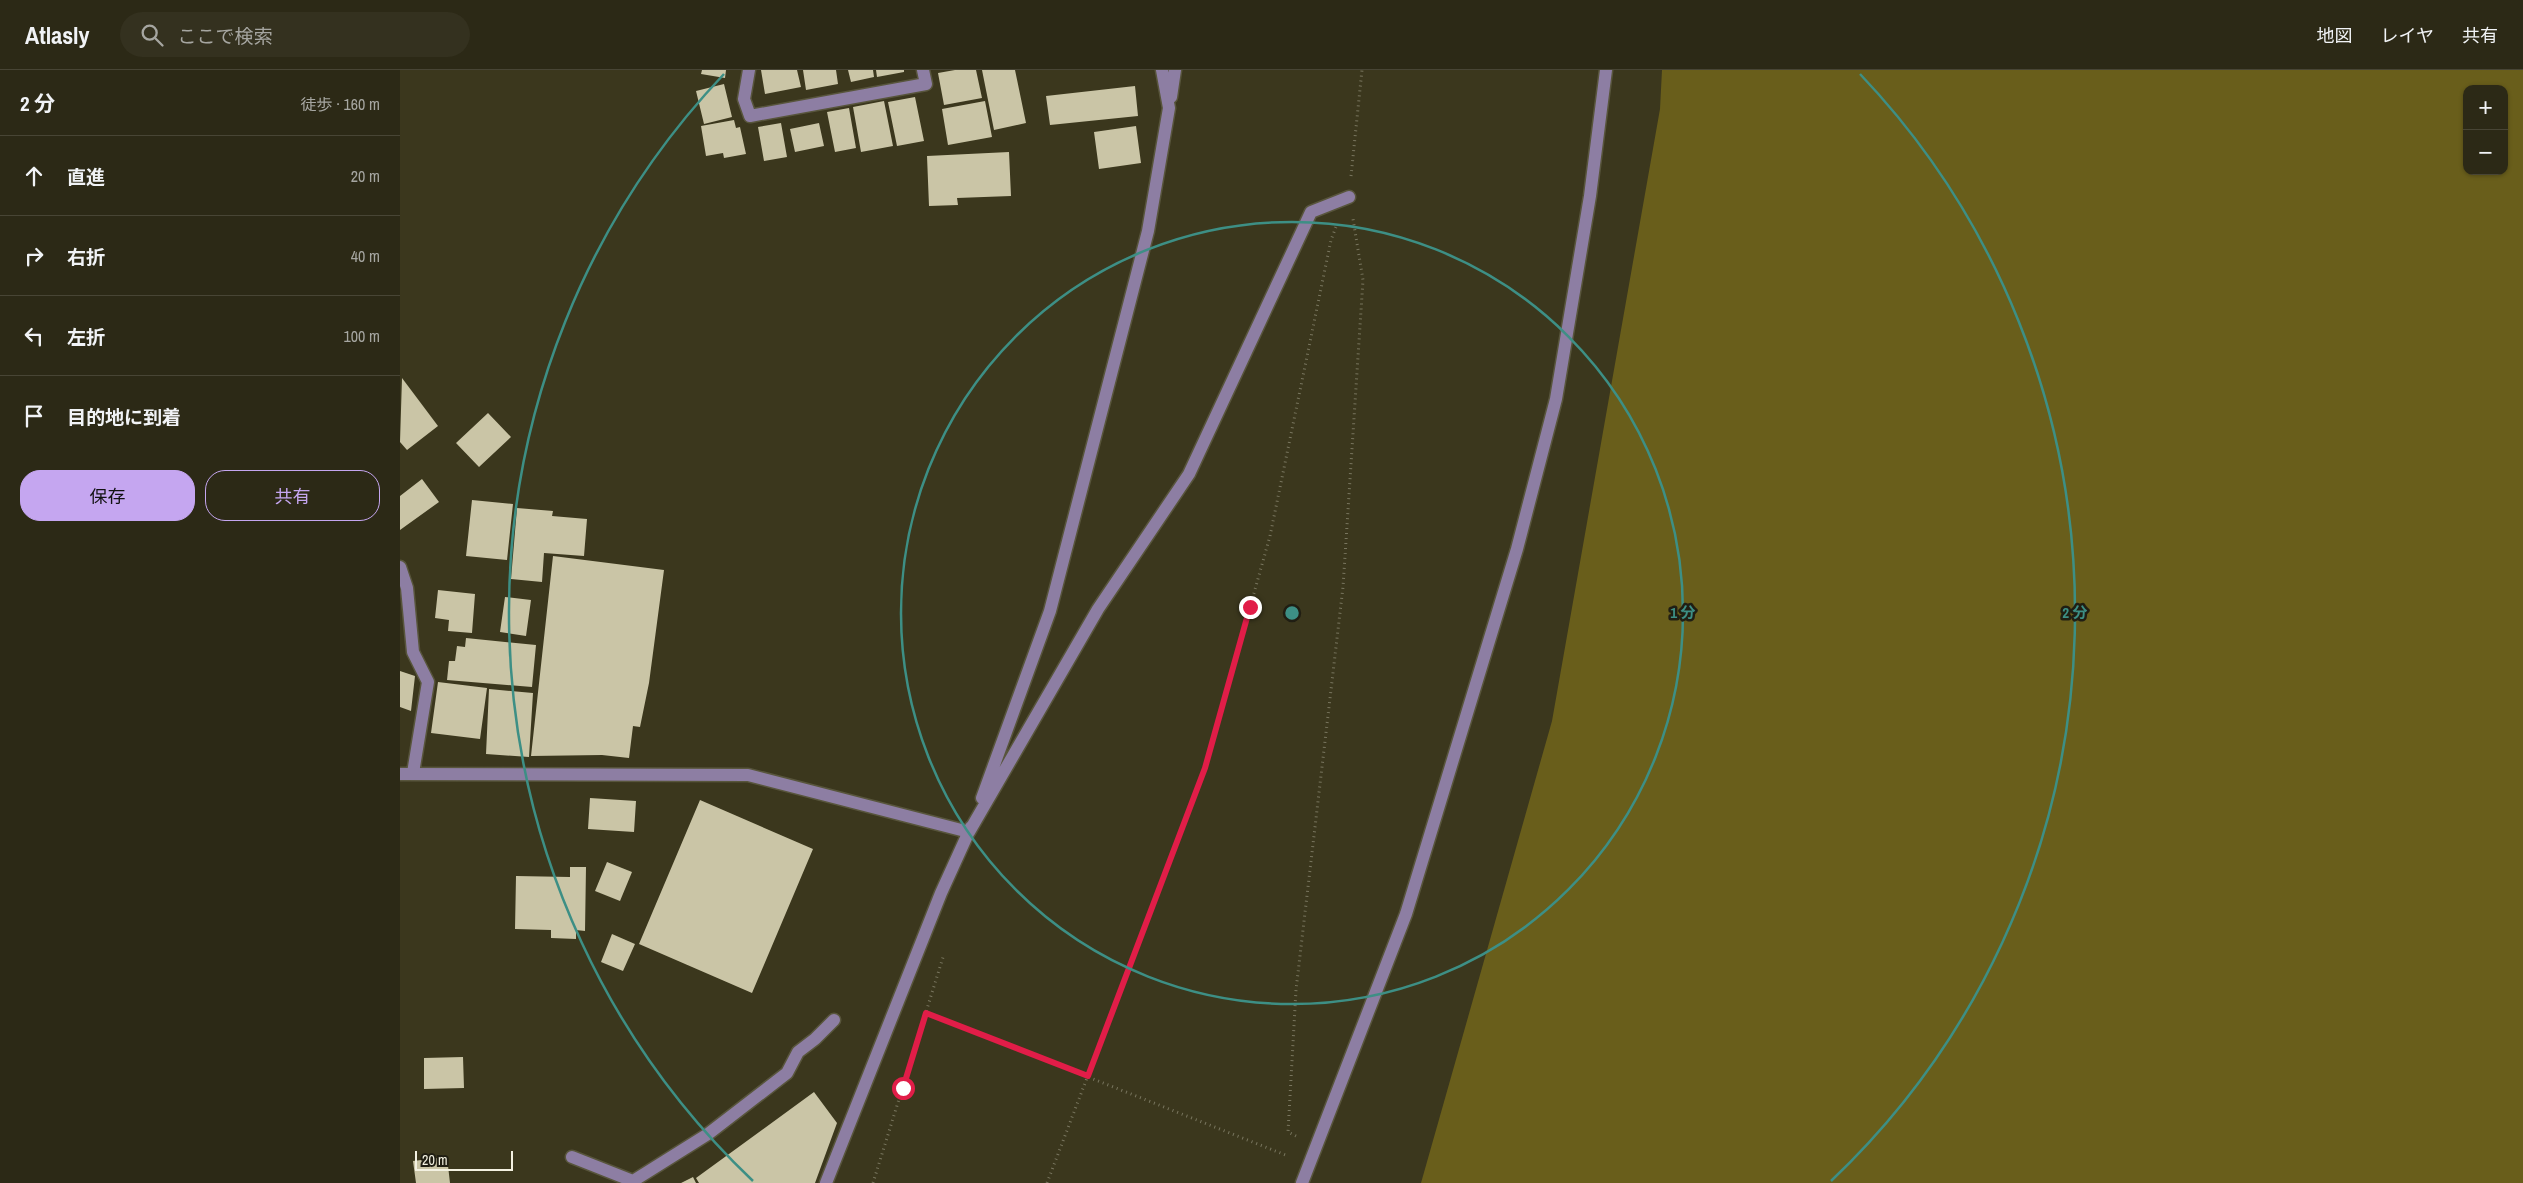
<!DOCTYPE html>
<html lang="ja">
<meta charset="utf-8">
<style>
body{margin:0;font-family:"Archivo Narrow","Noto Sans JP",sans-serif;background:#34311f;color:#f1f3f6}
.controls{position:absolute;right:15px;top:15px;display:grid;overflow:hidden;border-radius:10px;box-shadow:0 1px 4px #0004}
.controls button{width:45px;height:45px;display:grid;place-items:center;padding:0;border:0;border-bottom:1px solid #484535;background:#2c2916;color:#f1f3f6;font:25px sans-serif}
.scale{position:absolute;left:15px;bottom:12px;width:98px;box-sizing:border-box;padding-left:5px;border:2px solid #f3f1e1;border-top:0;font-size:14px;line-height:18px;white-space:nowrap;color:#f3f1e1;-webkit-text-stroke:4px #201e13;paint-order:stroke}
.stop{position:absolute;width:15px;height:15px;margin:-11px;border:4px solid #e11d48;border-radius:50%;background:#fff}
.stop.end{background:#e11d48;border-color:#fff;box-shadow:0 1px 5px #0008}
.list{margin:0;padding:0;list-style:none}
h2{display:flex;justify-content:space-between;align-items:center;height:65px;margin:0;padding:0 20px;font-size:21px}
h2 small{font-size:16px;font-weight:400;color:#a6a6a1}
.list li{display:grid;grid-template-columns:32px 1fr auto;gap:15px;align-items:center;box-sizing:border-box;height:80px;padding:0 20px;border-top:1px solid #484535}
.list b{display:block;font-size:19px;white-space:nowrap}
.list em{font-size:16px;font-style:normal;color:#a6a6a1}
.actions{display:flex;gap:10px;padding:15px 20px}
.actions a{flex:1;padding:11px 0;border:1px solid #c5a6f0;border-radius:20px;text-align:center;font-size:18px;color:#c5a6f0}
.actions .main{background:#c5a6f0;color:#111}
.icon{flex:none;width:28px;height:28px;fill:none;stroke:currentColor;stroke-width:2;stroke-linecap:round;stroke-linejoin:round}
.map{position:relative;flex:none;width:2123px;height:1113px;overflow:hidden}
header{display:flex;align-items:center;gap:30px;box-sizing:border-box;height:70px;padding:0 25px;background:#2c2916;border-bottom:1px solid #484535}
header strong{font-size:24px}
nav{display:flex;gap:28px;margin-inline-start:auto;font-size:18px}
.search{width:350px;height:45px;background:#34311f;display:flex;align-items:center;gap:12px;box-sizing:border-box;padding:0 18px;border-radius:28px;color:#a6a6a1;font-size:19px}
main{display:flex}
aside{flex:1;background:#2c2916}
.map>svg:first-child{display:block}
.green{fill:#695e1b;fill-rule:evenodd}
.building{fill:#cac5a6}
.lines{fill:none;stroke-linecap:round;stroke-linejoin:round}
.minor-casing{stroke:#58553c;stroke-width:15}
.path{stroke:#79765f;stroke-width:3;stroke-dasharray:1 4;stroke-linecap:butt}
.minor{stroke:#8d7ea3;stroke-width:12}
.route{stroke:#e11d48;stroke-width:6}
.ring{fill:none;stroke:#3d8f85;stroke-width:2.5}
.centre{fill:#3d8f85;stroke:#201e13;stroke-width:2.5}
.ring-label{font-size:15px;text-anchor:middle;font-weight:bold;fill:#3d8f85;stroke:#201e13;stroke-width:5;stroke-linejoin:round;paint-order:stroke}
</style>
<header>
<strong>Atlasly</strong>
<div class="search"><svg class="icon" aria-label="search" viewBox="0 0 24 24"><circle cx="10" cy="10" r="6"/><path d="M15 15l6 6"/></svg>ここで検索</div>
<nav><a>地図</a><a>レイヤ</a><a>共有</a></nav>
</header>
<main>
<aside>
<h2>2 分<small>徒歩 · 160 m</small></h2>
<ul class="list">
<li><svg class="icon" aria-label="ahead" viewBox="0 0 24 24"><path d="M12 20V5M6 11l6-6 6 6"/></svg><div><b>直進</b></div><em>20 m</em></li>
<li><svg class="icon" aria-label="right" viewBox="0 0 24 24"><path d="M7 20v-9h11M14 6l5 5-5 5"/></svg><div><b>右折</b></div><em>40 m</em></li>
<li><svg class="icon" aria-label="left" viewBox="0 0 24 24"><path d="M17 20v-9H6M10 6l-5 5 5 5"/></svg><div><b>左折</b></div><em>100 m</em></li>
<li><svg class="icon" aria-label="arrive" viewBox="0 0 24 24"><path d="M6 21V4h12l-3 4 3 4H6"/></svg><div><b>目的地に到着</b></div></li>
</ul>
<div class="actions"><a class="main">保存</a><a>共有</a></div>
</aside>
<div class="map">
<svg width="2123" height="1113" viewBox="0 0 2123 1113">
<rect width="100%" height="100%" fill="#3b371d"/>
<!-- green -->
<path class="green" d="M1262,0H2123V1113H1021L1152,651L1260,39ZM2067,19H2104V101H2067Z"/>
<!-- building -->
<path class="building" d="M302,0H326L325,8L301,4Z
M361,0H397L401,17L365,24Z
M403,0H436L438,14L406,20Z
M448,0H473L474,7L451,12Z
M476,0H504V2L477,7Z
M555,0H576L582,28L544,35L538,3Z
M582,0H615L626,53L594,60Z
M324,14L332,47L304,54L296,21Z
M735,16L738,46L650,55L646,26Z
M515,27L524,71L497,76L488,32Z
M484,31L493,76L461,82L453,37Z
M585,31L592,67L548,75L542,39Z
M449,38L456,78L435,82L427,42Z
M334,50L336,58L340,57L346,84L324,88L323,83L306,86L301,56Z
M381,53L387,87L364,91L358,57Z
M419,53L424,76L395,82L390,59Z
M736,56L741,93L699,99L694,62Z
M609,82L611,126L557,128L558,135L529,136L527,86Z
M2,308L38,356L7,380L0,372Z
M88,343L111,367L79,397L56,373Z
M22,409L39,432L0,460V426Z
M72,430L113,434L107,490L66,486Z
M117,438L153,441L152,446L187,449L184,486L144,483L142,512L111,509Z
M153,486L264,500L249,613L240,657L233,656L229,688L202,685L131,686Z
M38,520L75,524L72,563L48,561L49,550L35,548Z
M105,527L131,530L126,566L100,562Z
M66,568L136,575L132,617L47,610L49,591H55L57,576L65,577Z
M0,601L15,606L11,641L0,637Z
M38,612L87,618L80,669L31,663Z
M89,619L133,623L129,687L86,684Z
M190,728L236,731L234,762L188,759Z
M300,730L413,779L352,923L239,874Z
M207,792L232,802L220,831L195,821Z
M170,797H186L185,861L176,860V869L151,868V860L115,859L116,806L170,807Z
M212,864L235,874L223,901L201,892Z
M63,987L64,1018L24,1019V988Z
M414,1022L437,1053L415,1113H299L296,1108Z
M47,1087L50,1113H16L13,1091Z
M293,1107L296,1113H281Z"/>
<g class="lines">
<!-- minor casing -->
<g class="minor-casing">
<path id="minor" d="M349,0L344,29L350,46L526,14L523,0
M771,27L775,0
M0,497L7,518L13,582L28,612L13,703
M0,704L348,705L569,762L698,539L789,404L911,142L949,127
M582,728L650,541L748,161L769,38L762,0
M172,1087L233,1111L308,1064L387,1003L398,982L415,969L434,950
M426,1113L541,823L571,757
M902,1113L1006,844L1117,479L1156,329L1190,126L1206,0"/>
</g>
<!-- path -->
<path class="path" d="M951,106L962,0
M526,943L888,1086
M896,1066L888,1062L896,920L943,517L963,210L953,149
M473,1113L544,884
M647,1113L805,698L870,466L931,170L936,157"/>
<!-- minor -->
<use href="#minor" class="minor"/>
</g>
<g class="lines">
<!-- route -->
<path class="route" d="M503,1018L526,943L688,1006L805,698L850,537"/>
</g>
<!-- distance rings -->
<g class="ring">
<circle cx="892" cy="543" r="391"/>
<path d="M353 1111A783 783 0 0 1 324 4M1460 4A783 783 0 0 1 1431 1111"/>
</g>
<circle cx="892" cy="543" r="8" class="centre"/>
<g class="ring-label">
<text x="1283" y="548">1 分</text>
<text x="1675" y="548">2 分</text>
</g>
</svg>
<div class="controls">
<button>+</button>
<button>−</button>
</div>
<div class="scale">20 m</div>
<div class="stop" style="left:503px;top:1018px"></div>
<div class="stop end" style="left:850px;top:537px"></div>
</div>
</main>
